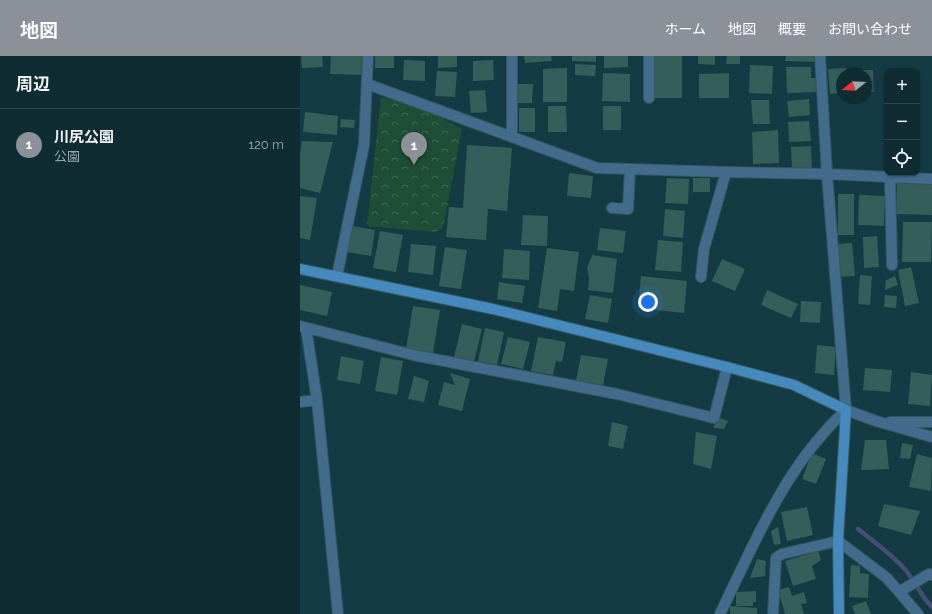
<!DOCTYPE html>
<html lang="ja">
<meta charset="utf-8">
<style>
body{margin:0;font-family:Raleway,"Noto Sans JP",sans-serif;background:#18343b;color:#f1f3f6}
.controls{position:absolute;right:12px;top:12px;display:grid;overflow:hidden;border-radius:8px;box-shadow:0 1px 3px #0004}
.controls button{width:36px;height:36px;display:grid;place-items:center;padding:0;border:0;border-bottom:1px solid #2f484e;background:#0f2c33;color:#f1f3f6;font:20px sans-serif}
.compass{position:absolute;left:536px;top:12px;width:36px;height:36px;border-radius:50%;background:#0f2c33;box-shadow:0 1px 3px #0004;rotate:252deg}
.you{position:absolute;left:348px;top:246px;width:14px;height:14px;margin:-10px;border:3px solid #fff;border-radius:50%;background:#1a73e8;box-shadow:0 0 0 6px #1a73e833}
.badge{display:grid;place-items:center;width:26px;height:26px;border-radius:50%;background:#8c9099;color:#fff;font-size:13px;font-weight:700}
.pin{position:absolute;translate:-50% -33px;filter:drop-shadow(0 1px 2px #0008)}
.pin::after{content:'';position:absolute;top:21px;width:14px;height:12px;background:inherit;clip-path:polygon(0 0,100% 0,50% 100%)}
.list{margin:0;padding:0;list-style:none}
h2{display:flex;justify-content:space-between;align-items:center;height:52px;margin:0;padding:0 16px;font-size:17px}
h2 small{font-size:13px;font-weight:400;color:#9ba7ac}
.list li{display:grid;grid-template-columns:26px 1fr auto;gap:12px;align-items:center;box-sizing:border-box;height:72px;padding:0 16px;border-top:1px solid #2f484e}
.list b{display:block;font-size:15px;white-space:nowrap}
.list p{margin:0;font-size:13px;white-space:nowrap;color:#9ba7ac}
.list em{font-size:13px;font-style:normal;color:#9ba7ac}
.icon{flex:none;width:22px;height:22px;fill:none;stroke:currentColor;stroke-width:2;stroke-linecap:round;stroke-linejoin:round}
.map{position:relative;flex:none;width:632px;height:558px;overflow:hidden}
header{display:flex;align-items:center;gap:24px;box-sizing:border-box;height:56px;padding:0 20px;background:#8c9099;color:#fff}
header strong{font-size:19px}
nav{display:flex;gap:22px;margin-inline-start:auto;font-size:14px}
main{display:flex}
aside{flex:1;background:#0f2c33}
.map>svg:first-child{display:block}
.park{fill:url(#park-crowns)}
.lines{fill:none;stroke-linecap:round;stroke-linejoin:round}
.stream{stroke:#454f74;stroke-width:4.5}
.building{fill:#355d59}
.street-casing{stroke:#345760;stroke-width:12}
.secondary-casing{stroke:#345760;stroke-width:12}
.street{stroke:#436c8c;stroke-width:10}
.secondary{stroke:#4689bd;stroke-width:10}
</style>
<header>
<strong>地図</strong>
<nav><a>ホーム</a><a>地図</a><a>概要</a><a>お問い合わせ</a></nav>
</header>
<main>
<aside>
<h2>周辺<small></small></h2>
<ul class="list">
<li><span class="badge">1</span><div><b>川尻公園</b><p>公園</p></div><em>120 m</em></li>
</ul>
</aside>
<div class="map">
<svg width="632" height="558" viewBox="0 0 632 558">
<defs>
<pattern id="park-crowns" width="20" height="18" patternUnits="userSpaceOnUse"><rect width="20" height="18" fill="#1f4e37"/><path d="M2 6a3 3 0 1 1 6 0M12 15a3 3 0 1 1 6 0" fill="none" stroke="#3e6754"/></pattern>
</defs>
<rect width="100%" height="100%" fill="#143b44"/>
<!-- park -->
<path class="park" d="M81,42L108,43L162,73L143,172L135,176L67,170Z"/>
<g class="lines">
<!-- stream -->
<path class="stream" d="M558,473C573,485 590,497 603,511C614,523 620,539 632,551"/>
</g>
<!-- building -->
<path class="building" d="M1,0H22L23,11L2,12Z
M31,0H62L61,19L30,18Z
M75,0H94V12H75Z
M138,0H157V11L138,12Z
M224,0H251L252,5L225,7Z
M272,0H296V6L272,5Z
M304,0H328V11L304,12Z
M352,0H382V42H354L352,34Z
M398,0H415V9L398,8Z
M427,0H440V8H426Z
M486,0H516V6L485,5Z
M104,4L125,5V25L103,24Z
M193,4L194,24L173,25V5Z
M275,8L296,9L295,20L275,19Z
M450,9L473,10L472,38L449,37Z
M486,11H511V22H519L520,36L487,37Z
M267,12V46H243V13Z
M546,12V18H542V37L530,38L528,13Z
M552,14H573L574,36H566V18H552Z
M137,15L157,16L155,41L135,40Z
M303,17L330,18V46L302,45Z
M429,17V42H399V18Z
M218,28H233L232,47H217Z
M185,34L187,56L171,57L169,35Z
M509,43L510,59L489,61L487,45Z
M451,44H469L470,68H453Z
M248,50H266L267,76H248Z
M303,50H321V74H303Z
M219,52H235V76H219Z
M5,56L38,60L37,79L3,76Z
M41,63L55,64L54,72L40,71Z
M509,65L511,85L489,86L488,66Z
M478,74L479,107L453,108L452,76Z
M2,85L33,86L20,137L0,132V97Z
M167,89L212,92L207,155L188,153L186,184L146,181L149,151L163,152Z
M511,90L512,112L492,113L491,91Z
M269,117L293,120L291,142L267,140Z
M367,122L389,123L388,148L365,147Z
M393,122H410V136H393Z
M597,127L632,128V159L596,158Z
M538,138H554V179H538Z
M559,139L585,140L584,170L558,169Z
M0,140L17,142L10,184L0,182Z
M365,153L385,155L383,182L363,180Z
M223,159L248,160L247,190L221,189Z
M603,166H632L631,206H602Z
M52,170L75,174L71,200L47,196Z
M300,172L326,175L323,197L297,194Z
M80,175L103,179L96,216L73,212Z
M577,180L579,211L564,212L563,181Z
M358,184L383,186L381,216L355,214Z
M552,187L555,220L539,221L537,188Z
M111,188L136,190L133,219L108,216Z
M145,191L167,194L161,233L139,230Z
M247,192L279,196L274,235L260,233L257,255L238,252Z
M204,193L230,195L229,224L202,222Z
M292,199L317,203L313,237L288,234L289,222L287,212Z
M422,203L445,213L435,235L412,225Z
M611,211L619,247L605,250L598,214Z
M560,219L572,220L570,249L558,248Z
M341,220L387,225L384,257L338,252Z
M595,220L598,229L585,234L586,224Z
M199,226L225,230L222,247L197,243Z
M0,229L32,236L27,260L0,254Z
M467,234L498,248L491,262L461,249Z
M290,239L312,243L308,267L285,263Z
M585,239L597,240L596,252L584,251Z
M501,245L521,246L520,267L500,266Z
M113,250L140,254L133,297L106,293Z
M162,268L182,273L174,306L154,301Z
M185,272L204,276L197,309L178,305Z
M208,281L230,286L223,313L201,308Z
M238,281L266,286L262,306L256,305L253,319L231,315Z
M517,289L536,291L534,319L515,317Z
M281,299L308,303L303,329L276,325Z
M41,300L64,305L60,328L37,324Z
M81,301L103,305L97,339L75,335Z
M565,312L592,314L590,336L563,334Z
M611,316L632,319L630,350L608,348Z
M150,317L170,323L162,355L138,349L144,326L155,329Z
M114,320L129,325L124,346L108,343Z
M418,361L428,365L424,373L413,372Z
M312,366L328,370L323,393L308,390Z
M396,376L417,380L411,413L393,408Z
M565,384H586L589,413L561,414Z
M602,387L613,389L610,403L600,402Z
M512,397L526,403L516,428L502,423Z
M617,398L632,402L631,435L609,431Z
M584,448L620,455L611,479L578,470Z
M507,451L513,479L487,485L481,456Z
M478,471L481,488L474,489L471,475Z
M518,495L521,504L512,510L516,523L493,530L485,505Z
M457,503L466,505L465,520L450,522Z
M551,509L560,510V517L569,518L568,542L549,541Z
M489,531L492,540L504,536L507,547L501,548L504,558H485L478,534Z
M456,535V546H453V550H436V536Z
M566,545L571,558H555L552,550Z
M430,550L457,552V558H430Z"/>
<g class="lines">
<!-- street casing -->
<g class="street-casing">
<path id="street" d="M349,0V42
M67,28L297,112L426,116L527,118L632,123
M212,80V0
M590,122L592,209
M312,152L328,153L330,113
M37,220L64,89L68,0
M401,221L404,193L426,116
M0,270L113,299L317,338L414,362L427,311
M6,272L17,344L38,558
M0,346L17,344
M546,354L576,365L632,381
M590,366H632
M599,536L629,518L632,519
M420,558C448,500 480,425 523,378C530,369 538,362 546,354L527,118L520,0
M473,558L476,502L482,498L538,485L587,522L618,558"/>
</g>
<!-- secondary casing -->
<g class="secondary-casing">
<path id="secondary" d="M0,213L193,253L427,311L494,329L546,354L538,485L539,558"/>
</g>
<!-- street -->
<use href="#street" class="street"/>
<!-- secondary -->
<use href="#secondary" class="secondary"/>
</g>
</svg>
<div class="controls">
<button>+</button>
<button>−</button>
<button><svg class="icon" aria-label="locate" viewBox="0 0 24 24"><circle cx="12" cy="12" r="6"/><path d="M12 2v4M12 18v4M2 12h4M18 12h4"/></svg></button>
</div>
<svg class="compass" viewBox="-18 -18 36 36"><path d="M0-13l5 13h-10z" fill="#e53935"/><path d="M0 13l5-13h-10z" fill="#9ba7ac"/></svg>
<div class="you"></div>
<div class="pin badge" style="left:114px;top:109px">1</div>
</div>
</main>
